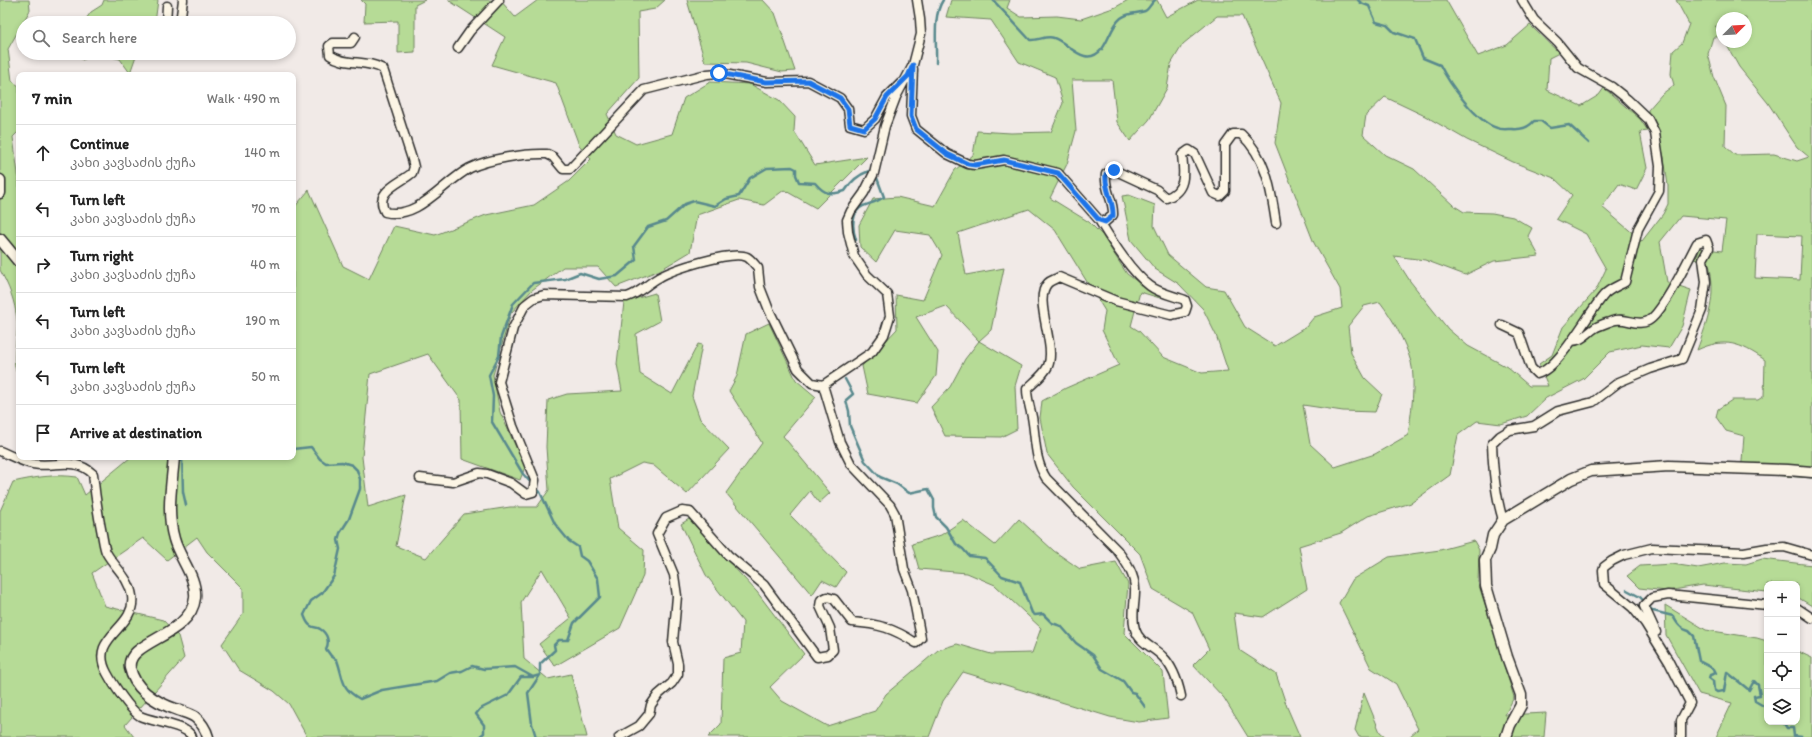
<!DOCTYPE html>
<meta charset="utf-8">
<style>
body{margin:0;font-family:Itim,"Noto Sans Georgian",sans-serif;background:#f6f6f6;color:#222}
.controls{position:absolute;right:12px;bottom:12px;display:grid;overflow:hidden;border-radius:8px;box-shadow:0 2px 6px #0003}
.controls button{width:36px;height:36px;display:grid;place-items:center;padding:0;border:0;border-bottom:1px solid #e0e0e0;background:#fff;color:#222;font:20px sans-serif}
.compass{position:absolute;left:1716px;top:12px;width:36px;height:36px;border-radius:50%;background:#fff;box-shadow:0 2px 6px #0003;rotate:66deg}
.stop{position:absolute;width:12px;height:12px;margin:-9px;border:3px solid #1a73e8;border-radius:50%;background:#fff}
.stop.end{background:#1a73e8;border-color:#fff;box-shadow:0 1px 4px #0008}
.list{margin:0;padding:0;list-style:none}
h2{display:flex;justify-content:space-between;align-items:center;height:52px;margin:0;padding:0 16px;font-size:17px}
h2 small{font-size:13px;font-weight:400;color:#767676}
.list li{display:grid;grid-template-columns:26px 1fr auto;gap:12px;align-items:center;box-sizing:border-box;height:56px;padding:0 16px;border-top:1px solid #e0e0e0}
.list b{display:block;font-size:15px;white-space:nowrap}
.list p{margin:0;font-size:13px;white-space:nowrap;color:#767676}
.list em{font-size:13px;font-style:normal;color:#767676}
.icon{flex:none;width:22px;height:22px;fill:none;stroke:currentColor;stroke-width:2;stroke-linecap:round;stroke-linejoin:round}
.map{position:relative;flex:none;width:1812px;height:737px;overflow:hidden}
.search{position:absolute;background:#fff;box-shadow:0 2px 6px #0003;left:16px;top:16px;width:280px;height:44px;display:flex;align-items:center;gap:10px;box-sizing:border-box;padding:0 14px;border-radius:22px;color:#767676;font-size:15px}
.panel{position:absolute;background:#fff;box-shadow:0 2px 6px #0003;left:16px;top:72px;width:280px;height:388px;border-radius:8px}
.map>svg:first-child{display:block}
.green{fill:#b6db96;stroke:#708360;fill-rule:evenodd}
.lines{fill:none;stroke-linecap:round;stroke-linejoin:round}
.stream{stroke:#59898d;stroke-width:2.5}
.minor-casing{stroke:#2b2b2b;stroke-width:11}
.tertiary-casing{stroke:#2b2b2b;stroke-width:13}
.minor{stroke:#fcf5e5;stroke-width:8}
.tertiary{stroke:#fcf5e5;stroke-width:10}
.route{stroke:#1a73e8;stroke-width:5}
</style>
<div class="map">
<svg width="1812" height="737" viewBox="0 0 1812 737">
<rect width="100%" height="100%" fill="#f1eae7"/>
<filter id="ink" filterUnits="userSpaceOnUse"><feTurbulence type="fractalNoise" baseFrequency=".025" numOctaves="2"/><feDisplacementMap in="SourceGraphic" scale="8" xChannelSelector="R" yChannelSelector="G"/><feConvolveMatrix kernelMatrix="1 2 1 2 8 2 1 2 1" color-interpolation-filters="sRGB"/></filter>
<g filter="url(#ink)">
<!-- green -->
<path class="green" d="M0,0H29L30,10L8,49L12,81L19,86V131L13,137L19,181V378C9,361 19,339 17,320C15,301 9,286 0,270Z
M104,0H158L155,23H83L91,12L102,5Z
M361,0H425L415,5V52L398,53V21L364,22L365,4Z
M448,0H500L515,17L538,0H665L655,9L638,12L639,78L607,114L616,134L636,144L672,134L684,98L710,82L750,84L779,100L795,117L794,131L815,165L867,157L816,208L784,190L764,205L739,200L697,215L690,252L660,270L616,287L598,267H563L532,290L511,313L493,375L500,412L525,467L520,480L462,459L461,400L428,354L370,374L362,457L368,507L406,495L396,546L426,558L464,514L510,507H537L549,490L546,447L548,400L567,394L622,391L617,364L624,302L655,293L660,321L636,334L640,374L672,394L698,344L702,345L692,396L700,419L729,449L687,494L653,465L642,463L610,479L618,528L644,550L643,576L620,628L555,666L539,644L571,618L542,569L521,602L524,659L548,679L571,674L587,737H307L289,704L274,691L239,670L222,644L243,614V588L207,552L197,537L167,560L143,538L92,573L105,606L163,620L178,636L184,658L125,725L134,737H0V511L13,482C35,477 55,474 77,477L85,495L131,457H293V209L309,190L343,266L369,279L394,226L435,235L486,215L534,205L569,181L591,159L579,145L556,83L492,65L505,37Z
M687,0H763L775,13L795,71L782,72L746,63L705,62Z
M951,0H1010L1007,8L1021,17L1057,16L1081,19L1116,7L1128,0H1157L1166,17L1198,0H1446L1478,56L1507,45L1530,25L1559,53L1549,58L1547,90L1581,106L1599,95L1604,88L1640,119L1648,131L1640,132L1647,168L1636,190L1619,184L1602,207L1642,241L1663,214L1668,204V186L1664,157L1660,143L1648,119V110L1662,94L1674,85L1671,74L1673,51L1682,43L1689,24L1676,0H1812V478L1741,473L1744,436L1726,431L1716,417L1718,409L1732,400H1758L1764,396L1765,360C1740,343 1725,337 1697,350C1708,320 1717,296 1709,264L1694,259L1697,256L1700,248L1722,251L1726,220L1681,216L1660,242L1667,282L1691,290L1682,326L1669,348L1642,345L1610,352L1583,379L1546,398L1527,416L1501,424L1477,421L1458,435L1450,475L1411,503L1368,516L1341,533L1299,546L1307,589L1263,617L1234,613L1239,650L1276,674L1287,707L1300,737H1248L1224,698L1193,665L1209,649L1192,612L1153,589L1140,554L1073,487L1047,454L1040,418L1042,401L1066,388L1119,365L1102,330L1105,311L1055,230L1029,209L958,233L966,275L1004,268L991,330L979,341L1021,366L1015,386L1017,429L1001,437L945,436L931,407L950,387L965,359L979,341L946,306L916,317L938,352L936,376L917,403L868,394L862,366L897,329L896,295L923,300L942,255L930,235L895,230L876,262L860,247L859,225L873,199L897,197L935,206L955,170L973,155L977,131L1011,133L1051,132L1063,103L1055,77L1019,62L991,20L946,17ZM1217,16H1242L1281,103L1275,143L1314,243L1340,289L1342,308L1314,317L1306,327L1275,346L1245,327L1224,290L1206,287L1168,255L1154,226L1155,205L1129,195L1122,196L1131,240L1155,269L1179,284L1203,309L1216,335L1228,371L1202,373L1163,357L1139,331L1131,326L1140,292L1160,298L1127,274L1102,235L1089,222L1050,198L1067,164L1076,131L1072,80H1112L1117,122L1130,141L1149,120L1167,88L1171,64L1183,44ZM1722,18H1746V42H1725L1739,67L1768,103L1789,135L1797,147L1809,157L1797,161L1774,154L1735,155L1725,146L1726,106L1714,77L1708,54L1713,37H1722V32L1715,26L1722,28ZM1385,97L1425,116L1467,140L1513,162L1554,178L1572,195L1556,219L1586,234L1606,269L1596,290L1563,327L1552,355L1539,364L1548,386H1529L1507,367L1468,346L1448,329L1410,281L1394,256L1425,260L1465,275L1494,261L1539,256L1528,236L1532,228L1513,217L1492,213L1464,212L1453,205L1414,169L1385,155L1363,135L1366,115ZM1757,234L1802,236L1800,280L1755,278ZM1380,302C1393,319 1405,341 1411,362C1416,380 1411,417 1408,435L1375,454L1335,467L1310,444L1303,405L1343,411L1375,412L1382,394L1365,378L1351,353L1348,326L1364,306Z
M83,53H137L130,73L120,59L98,54L82,60Z
M769,323L796,380L816,397L783,436L830,493L819,503L810,491L790,515L846,572L836,587L822,580L812,595L726,493L762,443L729,391L737,376L746,334Z
M689,519L757,592L804,654L770,687L782,701L827,726L875,711L886,694L938,650L957,644L991,654L1032,653L1041,628L995,585L967,573L919,569L912,544L941,535L963,520L995,545L1019,519L1054,551L1080,569L1116,562L1128,584L1124,633L1163,672L1168,718L1139,722L1110,717L963,672L943,701L929,737H708L721,724L723,658L741,653L743,622L706,575L681,524Z
M1474,541L1479,550L1478,582L1514,697L1505,715L1546,713L1544,737H1409L1418,729L1396,684L1371,668L1339,603L1353,579L1389,557L1440,550Z
M1762,559L1812,565V606L1797,597V584H1767V592L1703,585L1667,591L1639,588L1627,576L1640,566L1672,564L1698,568L1725,563L1746,564Z
M1665,605L1706,630L1757,638L1767,641V722H1797V651L1812,658V737H1716L1732,703L1699,694L1666,635Z
M1364,693L1380,732L1386,737H1359L1355,730Z"/>
<g class="lines">
<!-- stream -->
<path class="stream" d="M993,0L1030,40C1038,41 1046,35 1054,38C1069,43 1085,69 1102,49C1109,40 1112,25 1121,18C1129,12 1137,14 1145,11C1149,9 1151,3 1155,0
M1358,0L1361,3L1369,6L1376,22L1387,25L1394,32L1415,39L1423,58L1440,65C1449,83 1476,122 1497,128C1501,130 1507,129 1512,129C1521,130 1528,128 1534,121H1541L1550,128L1569,125L1589,143
M936,63C937,44 932,17 943,0
M845,379L853,394L846,400L849,411L850,426L865,461L880,477L897,484L909,493L928,489L934,500V508L936,517L946,527L956,544L963,549L969,556L985,558L1002,576L1020,582L1032,613L1035,615L1043,614L1052,623L1061,626L1076,643L1093,655L1102,669L1123,681L1131,692L1135,693L1145,707
M293,449L311,447L320,459L326,463L342,462L352,465L357,470L360,479V489L349,519L340,533L338,540L340,549L334,576L322,593L311,601L304,615C306,620 307,624 311,626C314,628 318,627 320,629C327,633 330,642 326,649L331,656L337,660C344,679 340,688 360,699L382,690L437,681L450,673L462,671L472,666L484,669L515,667L533,677L540,675
M182,457L183,492L186,505
M532,484L523,474L492,422L493,396L489,375L499,356L501,337L513,304L533,283L565,279L580,273L599,279L617,276L636,260L634,246L648,227L666,221L685,204L694,201L715,206L726,199L739,196L750,178L767,168L792,167L796,169V175L799,182L815,183C825,195 831,195 845,191C851,181 858,175 869,171L877,178L884,197C877,202 871,203 863,206C851,211 852,229 856,240
M536,488L540,492L555,524L569,541L578,547L580,556L587,561L598,579L600,597L574,623L568,640H559L554,645L555,650L540,664V675L528,693L532,724L536,737
M1627,590L1640,597L1653,611L1673,616C1677,623 1680,629 1689,631L1694,636L1699,661L1714,669L1716,673L1710,675L1709,678L1713,681L1714,690L1717,692L1724,691L1727,672L1749,690L1754,681L1758,685L1760,695L1754,696L1755,701L1767,708
M1783,722L1787,728H1793L1794,736L1802,737
M479,737L484,733V725L476,714L480,709L508,695L521,677H533"/>
<!-- minor casing -->
<g class="minor-casing">
<path id="minor" d="M166,23L167,6
M180,23L183,0
M355,37L351,43H333L329,46L330,55C345,66 366,59 383,69L412,159L414,167L412,173C401,183 373,191 385,212C419,220 443,182 470,168C489,159 525,153 547,154L553,157L563,169H570L644,90L707,74L719,73L767,82L808,81L840,98L848,109L850,125L864,129L875,119L887,97L901,83
M458,48L470,31L499,0
M913,69L911,116L916,129L947,154L968,164L975,165L1004,160L1058,173L1099,220L1105,222L1113,215C1114,200 1104,190 1106,174L1114,170L1157,190L1166,198C1187,191 1184,172 1182,155L1189,150L1195,154L1213,193L1220,196L1225,191V145L1233,134H1241C1267,158 1271,190 1276,223
M1099,220C1112,241 1130,271 1150,286C1159,293 1174,296 1185,300L1187,306L1185,312L1171,315L1116,301L1059,277C1056,279 1051,280 1048,283C1032,299 1057,345 1048,366C1044,375 1034,382 1027,389C1027,399 1030,407 1032,417C1036,438 1034,459 1046,478L1117,550C1126,562 1136,576 1135,592C1135,604 1131,617 1135,629C1139,643 1154,647 1163,657C1173,667 1178,682 1181,696
M1502,325L1519,333L1531,368L1537,374C1560,368 1588,313 1604,295C1609,289 1618,286 1625,282L1638,229L1659,191L1660,166L1655,133L1648,119L1627,99L1612,87L1578,68L1557,42L1534,20L1522,0
M0,451C10,455 22,462 33,464C55,468 74,456 93,474C95,494 98,514 102,534C103,539 104,547 106,552C114,567 129,577 132,596C137,629 87,636 107,673C113,684 130,710 140,716C152,722 188,725 192,737
M420,478L453,482L479,473L487,474L511,483L526,494L533,492L535,480L513,426L499,382L513,328L525,305L534,298L544,295L627,297C640,293 647,284 658,278C673,269 732,250 747,257C751,259 755,265 758,268L760,287L769,310L798,369L812,383L823,385
M1503,520C1495,494 1493,470 1492,444L1500,436L1510,430L1534,426L1558,411L1593,402L1619,382L1650,369L1682,359L1702,310L1706,282L1703,259L1709,248L1706,240L1697,243C1688,260 1663,313 1648,321C1637,327 1624,316 1612,321C1607,323 1600,325 1595,328C1586,334 1582,341 1572,341
M1797,608L1812,618
M1656,632L1644,606L1652,598L1668,595L1767,605
M1667,658L1690,703L1681,720V737
M1669,662L1645,623L1633,608L1604,584L1603,570L1604,567L1612,561L1624,555L1652,548L1744,552L1767,548L1784,547L1812,555
M619,737L639,726L649,714L651,705L658,695L672,683L678,674V664L673,642L677,596L674,575L657,534L666,518L682,511L690,512L728,555L764,585L817,657L828,655L833,650L830,628L820,606L821,600L827,597L834,599L852,622C879,624 893,628 916,643L921,638L912,590L904,569L895,514L890,505L851,464L840,442L823,385L872,352L884,335L890,316L887,294L867,275L854,256L848,232L847,220L851,211L864,193L874,173L885,126L896,97L913,65L921,34L920,19L917,0"/>
</g>
<!-- tertiary casing -->
<g class="tertiary-casing">
<path id="tertiary" d="M0,180V193
M0,239L19,262
M174,457C172,484 166,512 174,539C179,558 197,577 195,598C191,637 125,641 130,668C135,691 157,703 178,710C183,712 191,714 195,717C201,722 206,730 208,737
M1506,737L1510,725L1521,705V695L1507,657L1486,586L1485,560L1490,549L1493,535L1503,520L1571,479L1591,471L1669,466L1788,470L1812,472"/>
</g>
<!-- minor -->
<use href="#minor" class="minor"/>
<!-- tertiary -->
<use href="#tertiary" class="tertiary"/>
</g>
</g>
<g class="lines" filter="url(#ink)">
<!-- route -->
<path class="route" d="M719,73L766,82L808,81L840,98L848,109L850,125L864,129L875,119L887,97L908,76L913,65L911,116L916,129L947,154L968,164L975,165L1004,160L1058,173L1099,220L1105,222L1113,216C1114,200 1104,190 1106,174L1114,170"/>
</g>
</svg>
<div class="controls">
<button>+</button>
<button>−</button>
<button><svg class="icon" aria-label="locate" viewBox="0 0 24 24"><circle cx="12" cy="12" r="6"/><path d="M12 2v4M12 18v4M2 12h4M18 12h4"/></svg></button>
<button><svg class="icon" aria-label="layers" viewBox="0 0 24 24"><path d="M12 4l9 5-9 5-9-5zM3 14l9 5 9-5"/></svg></button>
</div>
<svg class="compass" viewBox="-18 -18 36 36"><path d="M0-13l5 13h-10z" fill="#e53935"/><path d="M0 13l5-13h-10z" fill="#767676"/></svg>
<div class="stop" style="left:719px;top:73px"></div>
<div class="stop end" style="left:1114px;top:170px"></div>
<div class="search"><svg class="icon" aria-label="search" viewBox="0 0 24 24"><circle cx="10" cy="10" r="6"/><path d="M15 15l6 6"/></svg>Search here</div>
<section class="panel">
<h2>7 min<small>Walk · 490 m</small></h2>
<ul class="list">
<li><svg class="icon" aria-label="ahead" viewBox="0 0 24 24"><path d="M12 20V5M6 11l6-6 6 6"/></svg><div><b>Continue</b><p>კახი კავსაძის ქუჩა</p></div><em>140 m</em></li>
<li><svg class="icon" aria-label="left" viewBox="0 0 24 24"><path d="M17 20v-9H6M10 6l-5 5 5 5"/></svg><div><b>Turn left</b><p>კახი კავსაძის ქუჩა</p></div><em>70 m</em></li>
<li><svg class="icon" aria-label="right" viewBox="0 0 24 24"><path d="M7 20v-9h11M14 6l5 5-5 5"/></svg><div><b>Turn right</b><p>კახი კავსაძის ქუჩა</p></div><em>40 m</em></li>
<li><svg class="icon" aria-label="left" viewBox="0 0 24 24"><path d="M17 20v-9H6M10 6l-5 5 5 5"/></svg><div><b>Turn left</b><p>კახი კავსაძის ქუჩა</p></div><em>190 m</em></li>
<li><svg class="icon" aria-label="left" viewBox="0 0 24 24"><path d="M17 20v-9H6M10 6l-5 5 5 5"/></svg><div><b>Turn left</b><p>კახი კავსაძის ქუჩა</p></div><em>50 m</em></li>
<li><svg class="icon" aria-label="arrive" viewBox="0 0 24 24"><path d="M6 21V4h12l-3 4 3 4H6"/></svg><div><b>Arrive at destination</b></div></li>
</ul>
</section>
</div>
